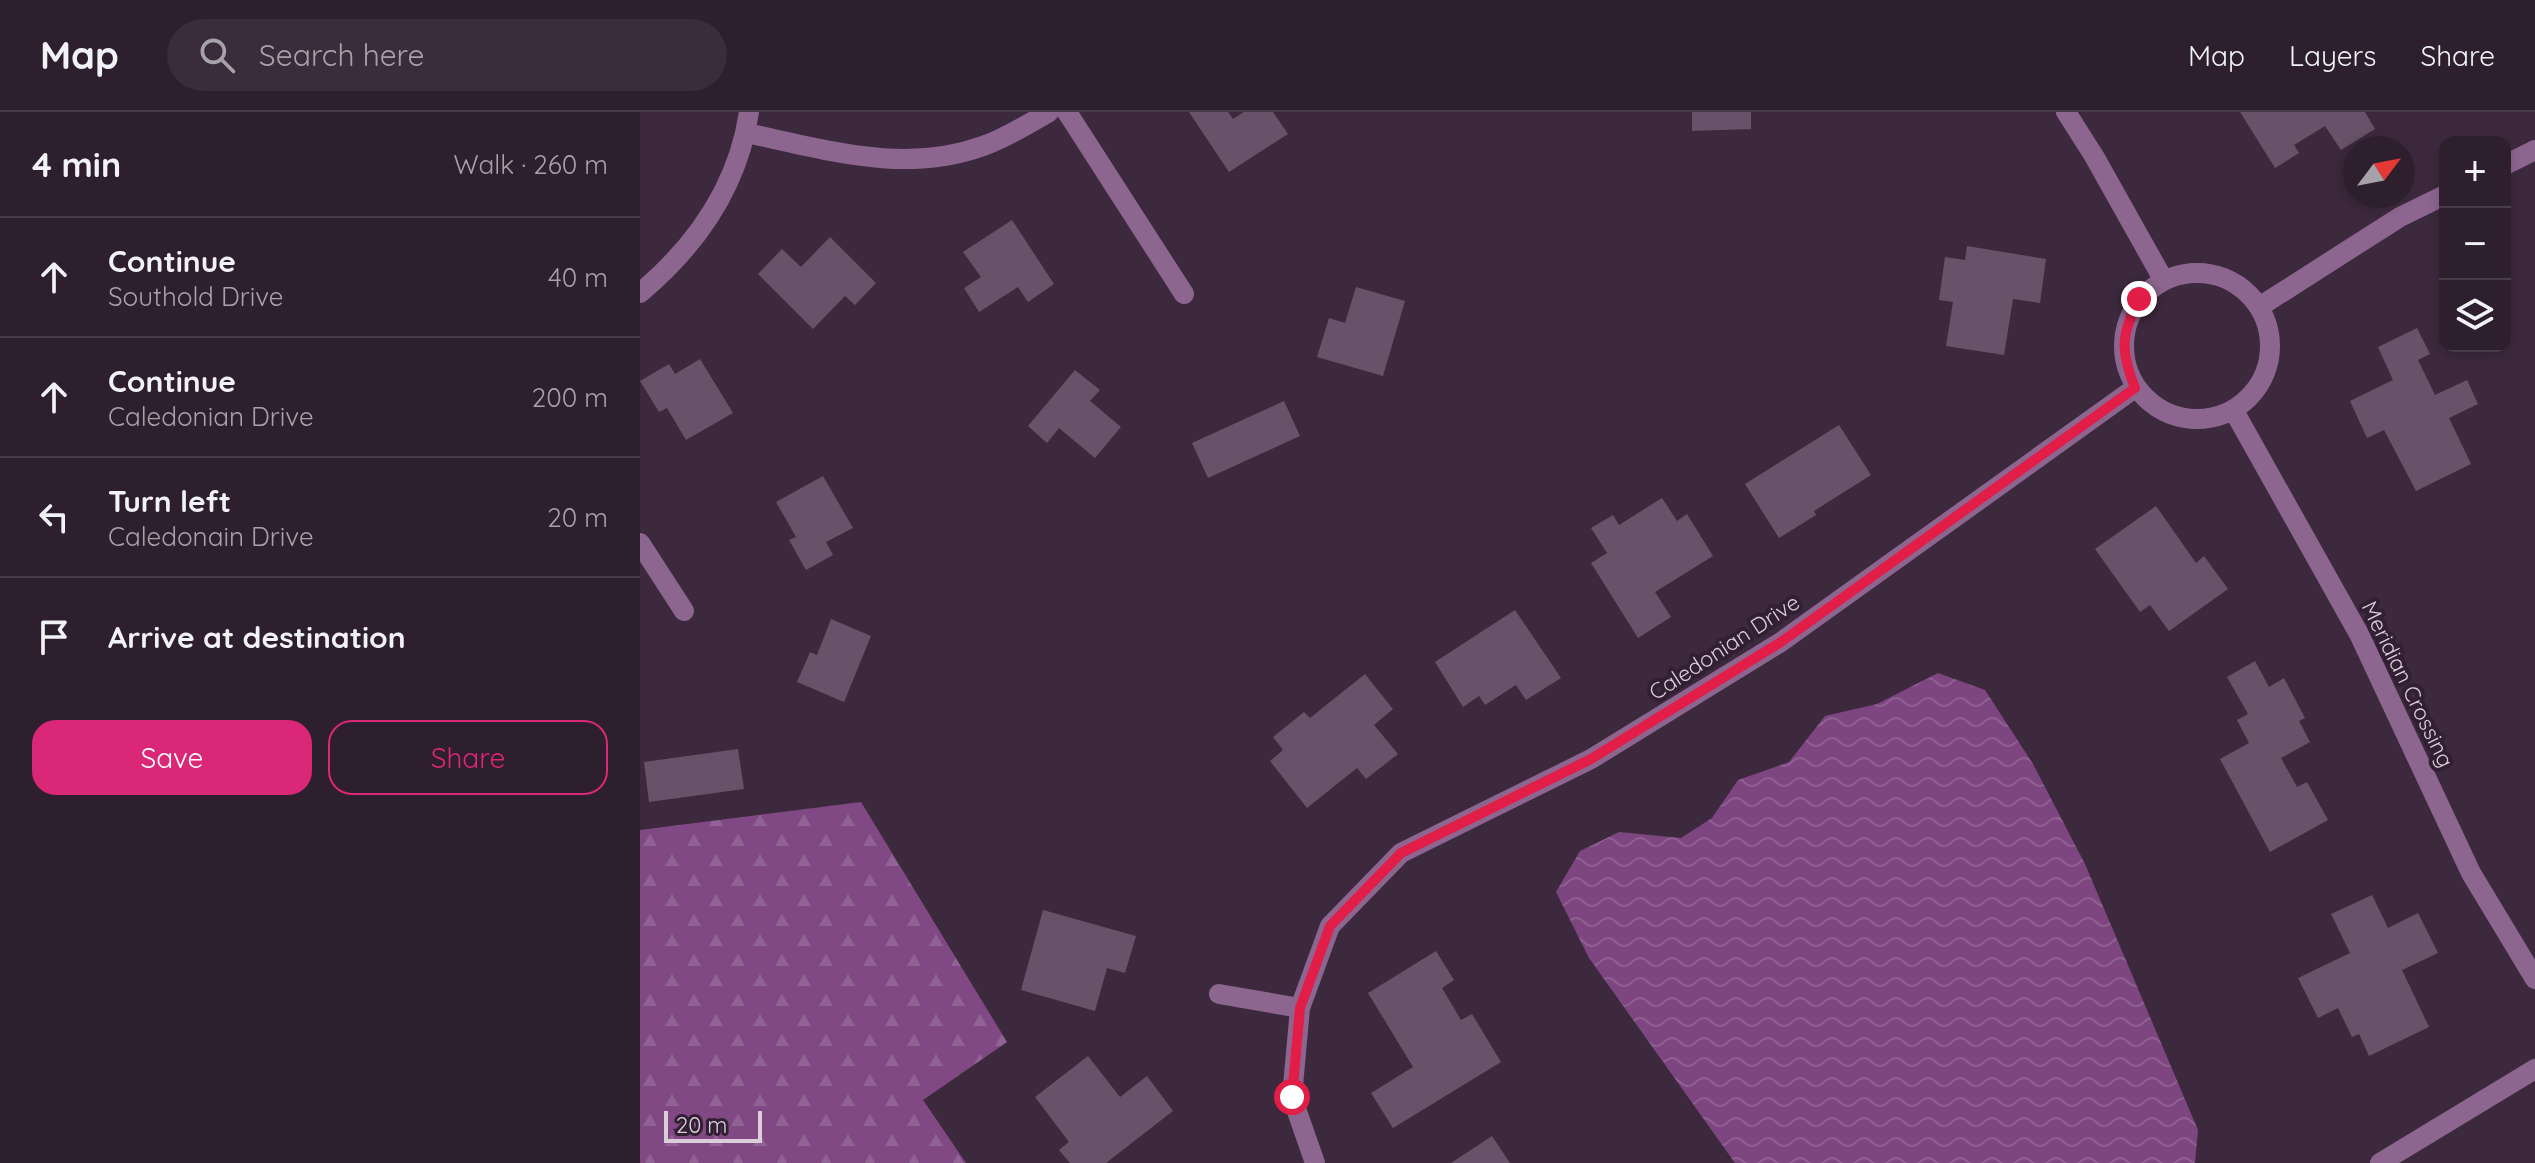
<!DOCTYPE html>
<meta charset="utf-8">
<style>
body{margin:0;font-family:Quicksand,sans-serif;background:#3a2c3a;color:#f1f3f6}
.controls{position:absolute;right:24px;top:24px;display:grid;overflow:hidden;border-radius:16px;box-shadow:0 4px 12px #0003}
.controls button{width:72px;height:72px;display:grid;place-items:center;padding:0;border:0;border-bottom:2px solid #493d4a;background:#2e1f2e;color:#f1f3f6;font:40px sans-serif}
.compass{position:absolute;left:1703px;top:24px;width:72px;height:72px;border-radius:50%;background:#2e1f2e;box-shadow:0 4px 12px #0003;rotate:58deg}
.scale{position:absolute;left:24px;bottom:20px;width:98px;box-sizing:border-box;padding-left:8px;border:4px solid #dbcedb;border-top:0;font-size:22px;line-height:28px;white-space:nowrap;color:#dbcedb;-webkit-text-stroke:6px #321f33;paint-order:stroke}
.stop{position:absolute;width:24px;height:24px;margin:-18px;border:6px solid #e11d48;border-radius:50%;background:#fff}
.stop.end{background:#e11d48;border-color:#fff;box-shadow:0 2px 8px #0008}
.list{margin:0;padding:0;list-style:none}
h2{display:flex;justify-content:space-between;align-items:center;height:104px;margin:0;padding:0 32px;font-size:34px}
h2 small{font-size:26px;font-weight:400;color:#a7a2aa}
.list li{display:grid;grid-template-columns:52px 1fr auto;gap:24px;align-items:center;box-sizing:border-box;height:120px;padding:0 32px;border-top:2px solid #493d4a}
.list b{display:block;font-size:30px;white-space:nowrap}
.list p{margin:0;font-size:26px;white-space:nowrap;color:#a7a2aa}
.list em{font-size:26px;font-style:normal;color:#a7a2aa}
.actions{display:flex;gap:16px;padding:24px 32px}
.actions a{flex:1;padding:18px 0;border:2px solid #db2777;border-radius:24px;text-align:center;font-size:28px;color:#db2777}
.actions .main{background:#db2777;color:#fff}
.icon{flex:none;width:44px;height:44px;fill:none;stroke:currentColor;stroke-width:2;stroke-linecap:round;stroke-linejoin:round}
.map{position:relative;flex:none;width:1895px;height:1051px;overflow:hidden}
header{display:flex;align-items:center;gap:48px;box-sizing:border-box;height:112px;padding:0 40px;background:#2e1f2e;border-bottom:2px solid #493d4a}
header strong{font-size:38px}
nav{display:flex;gap:44px;margin-inline-start:auto;font-size:28px}
.search{width:560px;height:72px;background:#3a2c3a;display:flex;align-items:center;gap:20px;box-sizing:border-box;padding:0 28px;border-radius:44px;color:#a7a2aa;font-size:30px}
main{display:flex}
aside{flex:1;background:#2e1f2e}
.map>svg:first-child{display:block}
.forest{fill:url(#forest-firs)}
.water{fill:url(#water-waves)}
.building{fill:#685269}
.lines{fill:none;stroke-linecap:round;stroke-linejoin:round}
.minor{stroke:#8d668f;stroke-width:20}
.route{stroke:#e11d48;stroke-width:10}
.labels{text-anchor:middle;stroke-width:8;stroke-linejoin:round;paint-order:stroke}
.street-label{font-size:22px;fill:#dbcedb;stroke:#321f33}
</style>
<header>
<strong>Map</strong>
<div class="search"><svg class="icon" aria-label="search" viewBox="0 0 24 24"><circle cx="10" cy="10" r="6"/><path d="M15 15l6 6"/></svg>Search here</div>
<nav><a>Map</a><a>Layers</a><a>Share</a></nav>
</header>
<main>
<aside>
<h2>4 min<small>Walk · 260 m</small></h2>
<ul class="list">
<li><svg class="icon" aria-label="ahead" viewBox="0 0 24 24"><path d="M12 20V5M6 11l6-6 6 6"/></svg><div><b>Continue</b><p>Southold Drive</p></div><em>40 m</em></li>
<li><svg class="icon" aria-label="ahead" viewBox="0 0 24 24"><path d="M12 20V5M6 11l6-6 6 6"/></svg><div><b>Continue</b><p>Caledonian Drive</p></div><em>200 m</em></li>
<li><svg class="icon" aria-label="left" viewBox="0 0 24 24"><path d="M17 20v-9H6M10 6l-5 5 5 5"/></svg><div><b>Turn left</b><p>Caledonain Drive</p></div><em>20 m</em></li>
<li><svg class="icon" aria-label="arrive" viewBox="0 0 24 24"><path d="M6 21V4h12l-3 4 3 4H6"/></svg><div><b>Arrive at destination</b></div></li>
</ul>
<div class="actions"><a class="main">Save</a><a>Share</a></div>
</aside>
<div class="map">
<svg width="1895" height="1051" viewBox="0 0 1895 1051">
<defs>
<pattern id="forest-firs" width="22" height="20" patternUnits="userSpaceOnUse" patternTransform="scale(2)"><rect width="22" height="20" fill="#804983"/><path d="M5 1l3.5 6h-7zM16 11l3.5 6h-7z" fill="#916294"/></pattern>
<pattern id="water-waves" width="16" height="10" patternUnits="userSpaceOnUse" patternTransform="scale(2)"><rect width="16" height="10" fill="#7d4680"/><path d="M0 5q4-4 8 0t8 0" fill="none" stroke="#8f6091"/></pattern>
</defs>
<rect width="100%" height="100%" fill="#3d293e"/>
<!-- forest -->
<path class="forest" d="M221,690L367,930L283,988L326,1051H0V718Z"/>
<!-- water -->
<path class="water" d="M1298,561L1345,578L1393,652L1445,752L1558,1018L1555,1051H1095L949,846L916,780L940,739L979,720L1041,726L1072,706L1098,668L1149,650L1185,604L1237,592Z"/>
<!-- building -->
<path class="building" d="M549,0H588L593,7L604,0H633L648,22L589,60Z
M1052,0H1111V17L1052,19Z
M1600,0H1725L1735,17L1701,38L1685,14L1654,33L1659,41L1635,56Z
M372,108L414,172L388,190L378,175L339,200L324,176L341,165L323,140Z
M190,125L236,171L215,193L205,184L173,217L118,162L142,137L161,155Z
M1327,134L1406,147L1400,191L1373,187L1364,243L1306,234L1313,190L1299,188L1305,145L1325,148Z
M716,175L765,189L743,264L677,245L689,206L705,211Z
M1777,216L1790,242L1778,248L1795,283L1827,268L1838,292L1809,306L1831,352L1776,379L1744,318L1727,326L1710,289L1753,268L1738,235Z
M60,247L93,301L46,328L27,296L19,300L0,269L29,252L35,262Z
M435,258L460,278L450,289L481,315L455,346L419,316L407,331L388,314Z
M644,289L660,324L568,366L552,331Z
M1199,313L1231,363L1174,399L1176,403L1139,426L1105,372Z
M183,364L213,416L186,430L193,443L166,458L149,428L156,425L136,390Z
M1022,386L1037,409L1047,402L1073,444L1015,480L1031,505L998,526L951,451L967,441L951,416L973,403L979,413Z
M1516,394L1556,451L1564,444L1588,477L1529,519L1510,493L1500,500L1455,437Z
M875,498L921,566L886,588L876,573L845,593L839,584L823,595L795,550Z
M191,507L231,524L204,590L157,570L170,540L177,543Z
M1615,549L1629,575L1644,566L1665,606L1659,609L1670,630L1641,646L1657,675L1667,670L1688,708L1630,740L1580,647L1609,631L1597,608L1608,602L1587,565Z
M725,562L753,597L734,613L758,642L726,667L717,656L667,696L630,649L643,638L633,625L664,600L670,606Z
M98,637L104,677L9,690L4,650Z
M1732,783L1748,816L1778,801L1798,841L1762,858L1789,915L1729,944L1719,922L1712,925L1698,896L1678,906L1658,866L1710,841L1691,802Z
M403,798L496,824L485,861L467,856L455,899L381,878Z
M796,839L814,868L802,876L821,908L832,902L861,950L753,1016L731,981L773,955L728,881Z
M448,944L480,985L507,964L533,999L466,1051H430L419,1038L429,1030L395,985Z
M852,1024L870,1051H811Z"/>
<g class="lines">
<!-- minor -->
<path class="minor" d="M427,0L544,182
M1426,0L1454,44L1523,167
M106,21C185,37 263,63 343,34C366,26 388,12 409,0
M1865,53L1895,38
M1484 234a73 73 0 1 1 146 0a73 73 0 1 1-146 0Z
M0,181C56,134 98,74 109,0
M1619,195L1760,105L1805,83
M1594,299L1719,522L1831,761L1895,867
M0,431L44,499
M579,882L660,896
M675,1051L652,985L660,896L690,814L761,741L951,647L1141,530L1495,276
M1740,1051L1895,957"/>
</g>
<g class="lines">
<!-- route -->
<path class="route" d="M652,985L660,896L690,814L761,741L951,647L1141,530L1495,276C1480,238 1481,223 1499,187"/>
</g>
<g class="labels">
<!-- street labels -->
<g class="street-label">
<text transform="translate(1084 535) rotate(-33)" y="8">Caledonian Drive</text>
<text transform="translate(1768 572) rotate(64)" y="8">Meridian Crossing</text>
</g>
</g>
</svg>
<div class="controls">
<button>+</button>
<button>−</button>
<button><svg class="icon" aria-label="layers" viewBox="0 0 24 24"><path d="M12 4l9 5-9 5-9-5zM3 14l9 5 9-5"/></svg></button>
</div>
<svg class="compass" viewBox="-18 -18 36 36"><path d="M0-13l5 13h-10z" fill="#e53935"/><path d="M0 13l5-13h-10z" fill="#a7a2aa"/></svg>
<div class="scale">20 m</div>
<div class="stop" style="left:652px;top:985px"></div>
<div class="stop end" style="left:1499px;top:187px"></div>
</div>
</main>
